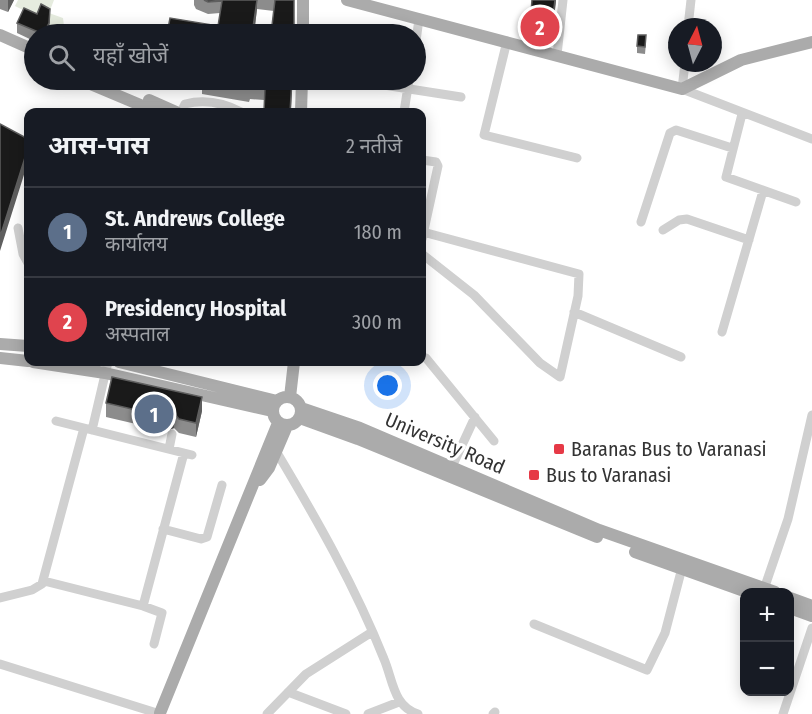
<!DOCTYPE html>
<html lang="hi">
<meta charset="utf-8">
<style>
body{margin:0;font-family:"Fira Sans Condensed","Noto Sans Devanagari",sans-serif;background:#20242c;color:#f1f3f6}
.controls{position:absolute;right:18px;bottom:18px;display:grid;overflow:hidden;border-radius:12px;box-shadow:0 3px 15px #0003}
.controls button{width:54px;height:54px;display:grid;place-items:center;padding:0;border:0;border-bottom:2px solid #363941;background:#171b24;color:#f1f3f6;font:30px sans-serif}
.compass{position:absolute;left:668px;top:18px;width:54px;height:54px;border-radius:50%;background:#171b24;box-shadow:0 3px 15px #0003;rotate:6deg}
.you{position:absolute;left:388px;top:386px;width:21px;height:21px;margin:-15px;border:4px solid #fff;border-radius:50%;background:#1a73e8;box-shadow:0 0 0 9px #1a73e833}
.badge{display:grid;place-items:center;width:39px;height:39px;border-radius:50%;background:#e63946;color:#fff;font-size:20px;font-weight:700}
.pin{position:absolute;translate:-50% -50%;border:3px solid #fff;box-shadow:0 2px 6px #0006}
.list{margin:0;padding:0;list-style:none}
h2{display:flex;justify-content:space-between;align-items:center;height:78px;margin:0;padding:0 24px;font-size:26px}
h2 small{font-size:20px;font-weight:400;color:#9ea1a6}
.list li{display:grid;grid-template-columns:39px 1fr auto;gap:18px;align-items:center;box-sizing:border-box;height:90px;padding:0 24px;border-top:2px solid #363941}
.list b{display:block;font-size:22px;white-space:nowrap}
.list p{margin:0;font-size:20px;white-space:nowrap;color:#9ea1a6}
.list em{font-size:20px;font-style:normal;color:#9ea1a6}
.icon{flex:none;width:33px;height:33px;fill:none;stroke:currentColor;stroke-width:2;stroke-linecap:round;stroke-linejoin:round}
.map{position:relative;flex:none;width:812px;height:714px;overflow:hidden}
.search{position:absolute;background:#171b24;box-shadow:0 3px 15px #0003;left:24px;top:24px;width:402px;height:66px;display:flex;align-items:center;gap:15px;box-sizing:border-box;padding:0 21px;border-radius:33px;color:#9ea1a6;font-size:22px}
.panel{position:absolute;background:#171b24;box-shadow:0 3px 15px #0003;left:24px;top:108px;width:402px;height:258px;border-radius:12px}
.map>svg:first-child{display:block}
.green{fill:#e6ecdf}
.lines{fill:none;stroke-linecap:round;stroke-linejoin:round}
.minor{stroke:#d0d0d0;stroke-width:9}
.major{stroke:#ababab;stroke-width:12}
.wall{fill:#8c8c8c}
.shaded-wall{fill:#5f5f5f}
.building{fill:#1a1a1a;stroke:#5f5f5f;stroke-width:1.5}
.poi-dot{fill:#e63946;stroke:#fff;stroke-width:2}
.labels{text-anchor:middle;stroke-width:6;stroke-linejoin:round;paint-order:stroke}
.street-label{font-size:20px;fill:#333;stroke:#fff}
.poi-label{font-size:20px;fill:#333;stroke:#fff;text-anchor:start}
</style>
<div class="map">
<svg width="812" height="714" viewBox="0 0 812 714">
<rect width="100%" height="100%" fill="#fff"/>
<!-- green -->
<path class="green" d="M18,0H54L49,13L63,18L65,34H49L39,18L15,6Z"/>
<g class="lines">
<!-- minor -->
<path class="minor" d="M688,27L691,0
M416,41L419,19
M507,41L484,135L577,158
M557,55L563,0
M685,63L682,89L812,139
M367,80L371,83L461,97
M181,112L185,104C205,99 224,103 241,112
M404,112L409,80
M742,114L726,177L796,202
M422,160L436,162L438,166L422,239
M641,222L670,133L676,130L732,148
M18,228L23,254L28,263
M663,230L679,220L687,219L749,240
M422,254L474,295L540,363L560,377L578,296L579,274L423,232
M574,312L681,357
M722,332L763,191
M426,358L494,441
M56,421L84,428
M92,430L108,362
M169,449L172,434
M276,451C316,518 355,586 384,659C393,680 393,706 418,714
M450,471L475,417
M163,529L201,539L207,537L222,485
M44,581L143,606L184,453
M763,592L788,519L812,415
M0,598L32,590L42,584L84,428L192,455
M143,606L162,613L154,644
M534,624L647,670L665,633L683,564
M0,664L160,714
M288,692L346,714
M267,714L306,674L372,632
M368,714L399,702
M493,714L495,712
M783,714L812,628"/>
<!-- major -->
<path class="major" d="M347,0L682,89L741,60L812,42
M303,34V0
M0,35L34,50
M81,80L157,112
M149,100L176,112
M301,112L302,80
M0,344L28,346
M0,358L28,361
M33,362L105,373L272,411
M119,362L277,401
M273 411a14 14 0 1 1 28 0a14 14 0 1 1-28 0Z
M290,397L294,362
M301,408L360,428L599,530L775,592
M300,418L358,439L597,537
M260,480L269,468L287,426
M635,552L747,592
M790,598L812,606
M790,608L812,616
M160,713L278,423"/>
</g>
<!-- wall -->
<path class="wall" d="M0,0H14L8,12L0,9Z
M194,0H294L274,11L257,9L254,34H167L218,26L220,13L208,14L196,9L194,5Z
M556,0L551,46L530,40V26Z
M50,20L48,34H34V41L17,33V23Z
M646,43L645,54L637,53V46Z
M176,80H289L292,93L291,112H264V100L250,99L249,102L202,94V85Z
M106,403L202,411L196,437L179,433L174,428L166,431L106,417Z"/>
<!-- shaded-wall -->
<path class="shaded-wall" d="M8,0H14L8,12Z
M257,0V9L254,34H252Z
M555,0H556L551,46V32Z
M50,9L49,34H43Z
M28,148V162L0,251V237Z
M202,397V411L196,437V423Z
M174,413V428L166,431V417Z"/>
<!-- building -->
<path class="building" d="M204,0H257L252,34H218L208,33V34H167L170,18L218,26L222,1L208,2Z
M275,0H294V34H271Z
M532,0H555L551,32L530,26Z
M41,4L50,9L49,23L43,34L17,23L24,8L37,14Z
M638,35H646L645,47L637,46Z
M202,80H292L290,112H264L265,88L250,86L249,89L202,81Z
M0,124L28,139V148L0,237Z
M112,377L202,397L196,423L179,419L174,413L166,417L106,403Z"/>
<!-- markers -->
<g class="poi-dot">
<rect x="553" y="443" width="12" height="12" rx="3"/>
<rect x="528" y="469" width="12" height="12" rx="3"/>
</g>
<g class="labels">
<!-- street labels -->
<g class="street-label">
<text transform="translate(445 443) rotate(23)" y="7">University Road</text>
</g>
<!-- poi labels -->
<g class="poi-label">
<text x="571" y="456">Baranas Bus to Varanasi</text>
<text x="546" y="482">Bus to Varanasi</text>
</g>
</g>
</svg>
<div class="controls">
<button>+</button>
<button>−</button>
</div>
<svg class="compass" viewBox="-18 -18 36 36"><path d="M0-13l5 13h-10z" fill="#e53935"/><path d="M0 13l5-13h-10z" fill="#9ea1a6"/></svg>
<div class="you"></div>
<div class="pin badge" style="left:154px;top:414px;background:#5c6f8a">1</div>
<div class="pin badge" style="left:540px;top:27px;background:#e0444e">2</div>
<div class="search"><svg class="icon" aria-label="search" viewBox="0 0 24 24"><circle cx="10" cy="10" r="6"/><path d="M15 15l6 6"/></svg>यहाँ खोजें</div>
<section class="panel">
<h2>आस-पास<small>2 नतीजे</small></h2>
<ul class="list">
<li><span class="badge" style="background:#5c6f8a">1</span><div><b>St. Andrews College</b><p>कार्यालय</p></div><em>180 m</em></li>
<li><span class="badge" style="background:#e0444e">2</span><div><b>Presidency Hospital</b><p>अस्पताल</p></div><em>300 m</em></li>
</ul>
</section>
</div>
